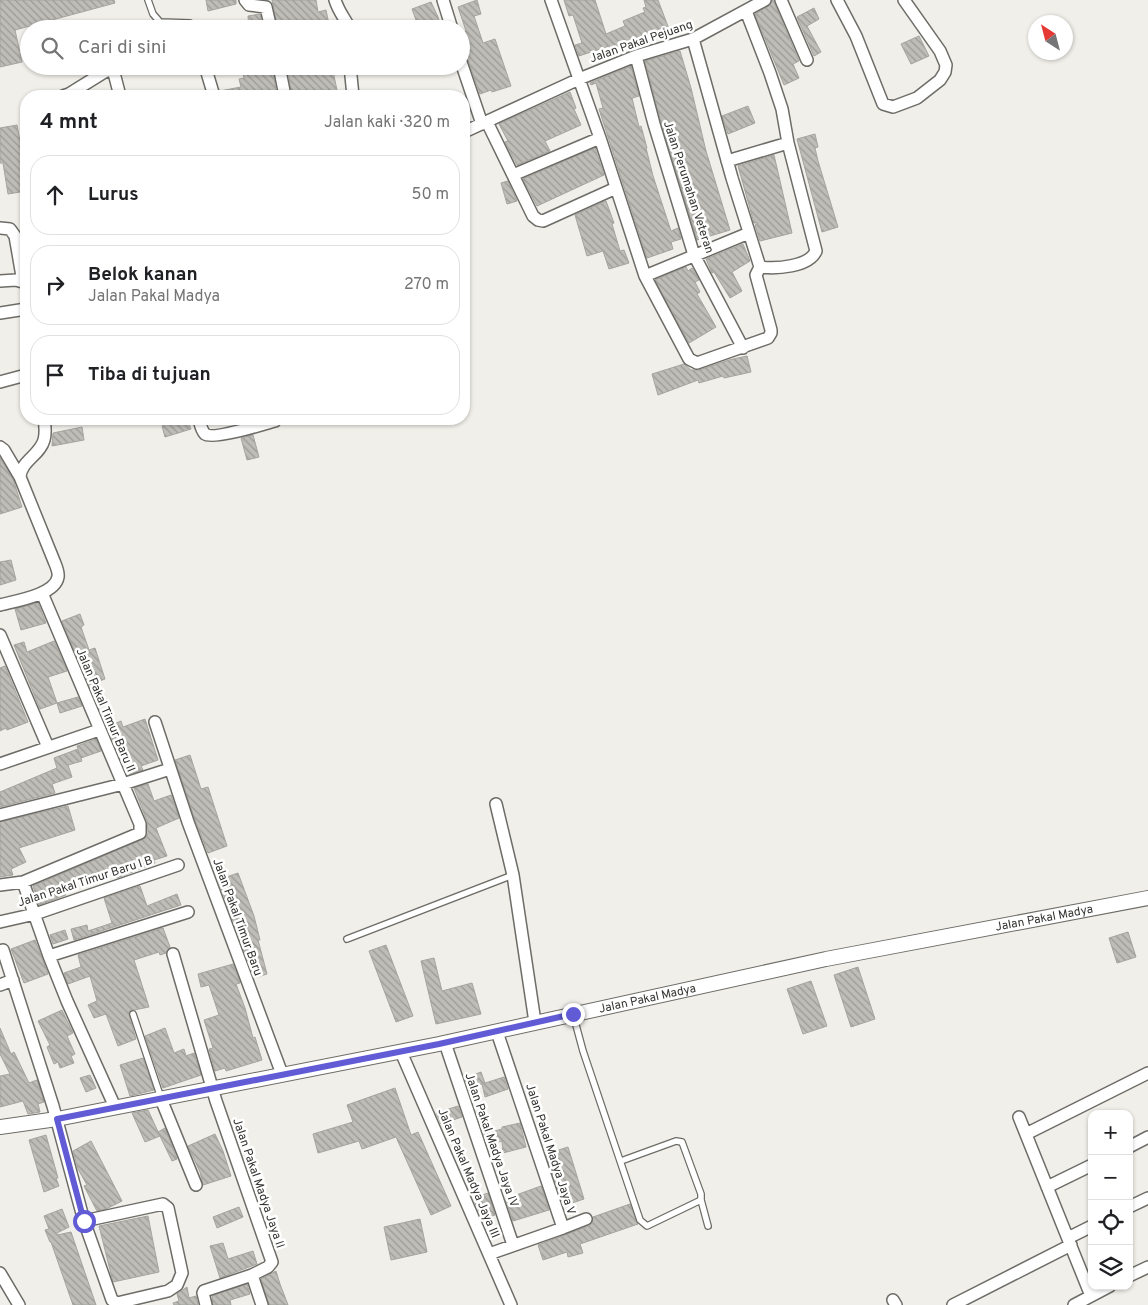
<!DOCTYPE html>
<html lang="id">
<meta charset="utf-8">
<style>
body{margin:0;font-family:Overpass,sans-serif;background:#f2f2f2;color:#202124}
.controls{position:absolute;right:15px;bottom:15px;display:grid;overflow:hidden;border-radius:10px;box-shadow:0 1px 4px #0004}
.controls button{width:45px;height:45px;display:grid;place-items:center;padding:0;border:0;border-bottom:1px solid #e0e0e0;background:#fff;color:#202124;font:25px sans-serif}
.compass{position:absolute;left:1028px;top:15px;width:45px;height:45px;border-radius:50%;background:#fff;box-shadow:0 1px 4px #0004;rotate:324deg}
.stop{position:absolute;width:15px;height:15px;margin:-11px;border:4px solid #615cd5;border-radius:50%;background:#fff}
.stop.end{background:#615cd5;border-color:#fff;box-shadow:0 1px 5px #0008}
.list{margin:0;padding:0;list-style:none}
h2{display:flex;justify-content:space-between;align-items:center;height:65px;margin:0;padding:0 20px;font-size:21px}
h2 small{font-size:16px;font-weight:400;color:#757577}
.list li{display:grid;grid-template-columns:32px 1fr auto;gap:15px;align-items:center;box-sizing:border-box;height:80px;margin:0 10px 10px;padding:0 10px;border:1px solid #e0e0e0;border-radius:20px}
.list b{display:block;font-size:19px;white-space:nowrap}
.list p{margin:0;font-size:16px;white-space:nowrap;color:#757577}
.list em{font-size:16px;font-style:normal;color:#757577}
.icon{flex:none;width:28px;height:28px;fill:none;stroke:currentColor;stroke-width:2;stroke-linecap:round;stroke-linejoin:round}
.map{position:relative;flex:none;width:1148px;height:1305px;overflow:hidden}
.search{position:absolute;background:#fff;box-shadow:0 1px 4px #0004;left:20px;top:20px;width:450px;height:55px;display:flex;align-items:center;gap:12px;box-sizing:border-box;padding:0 18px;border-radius:28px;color:#757577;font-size:19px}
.panel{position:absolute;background:#fff;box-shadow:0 1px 4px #0004;left:20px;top:90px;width:450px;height:335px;border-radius:20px}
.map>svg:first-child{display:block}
.building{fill:url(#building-back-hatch);stroke:#a5a49f}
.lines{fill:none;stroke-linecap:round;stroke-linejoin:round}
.service-casing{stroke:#6d6c67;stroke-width:8}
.minor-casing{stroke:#6d6c67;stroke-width:14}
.tertiary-casing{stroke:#6d6c67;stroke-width:16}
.service{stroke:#fff;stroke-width:5.5}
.minor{stroke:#fff;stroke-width:11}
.tertiary{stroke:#fff;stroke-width:14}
.route{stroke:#615cd5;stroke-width:6}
.labels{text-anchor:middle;stroke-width:5;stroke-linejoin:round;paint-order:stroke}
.street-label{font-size:12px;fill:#31312f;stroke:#fff}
</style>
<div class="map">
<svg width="1148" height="1305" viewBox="0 0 1148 1305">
<defs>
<pattern id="building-back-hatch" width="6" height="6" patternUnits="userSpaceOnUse" patternTransform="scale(1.25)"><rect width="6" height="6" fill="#bebdb7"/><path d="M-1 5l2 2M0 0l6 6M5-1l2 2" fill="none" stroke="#9b9a95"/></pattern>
</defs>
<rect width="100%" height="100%" fill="#f0efe9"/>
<!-- building -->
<path class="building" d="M0,0H114L115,3L15,30L22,62L0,67Z
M206,0H236V4L208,11Z
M272,0H316L318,12L326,10L330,29H278Z
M477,0L481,14L474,16L483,43L495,39L511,86L492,92L491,90L480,94L468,60L461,53V33L466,31L458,7Z
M564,0H595L606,34L625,26L623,21L645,12L643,8L646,7L644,0H658L669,29L654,36L653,33L610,50L609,46L579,56L575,45L582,43L573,15L569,16Z
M773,0L799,61L793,64L799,78L784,85L755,14L769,6Z
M431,2L438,17L442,29H422L419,19L416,20L412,9Z
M814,8L819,19L807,26L821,52L814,56L797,17Z
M260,14L263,29H249L248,16Z
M919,36L929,56L911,64L901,44Z
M680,51L691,88L706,151L730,230L697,240L661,122L645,61Z
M242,66H272L277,96H221L220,91L241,87L239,79L244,78Z
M287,66H332L338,95L330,96H292Z
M631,66L639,96L632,98L639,127L641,126L647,148H646L653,176L671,231L678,228L681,239L671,242L673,249L647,258L599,109L603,108L596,83L591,85L590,83Z
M570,92L576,108L574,109L581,125L545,141L550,151L517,165L505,142L508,141L499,124Z
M748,106L755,123L728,134L722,116Z
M17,125L25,168L22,169L26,191L8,194L3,163H0V128Z
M815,134L818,147L815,148L818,161L838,227L822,232L797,139Z
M595,148L604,175L537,206L523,179Z
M774,155L792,233L760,241L755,225L758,223H754L738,166Z
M508,181L517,201L507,204L501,183Z
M606,201L614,223L612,224L620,251L624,250L629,263L609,269L603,251L587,256L575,215Z
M743,244L750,261L732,272L742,291L730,298L714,272L712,273L706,259Z
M686,267L688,271L692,268L699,280L695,282L700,292L697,294L716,327L689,343L655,280Z
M747,356L751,372L724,378L723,376L699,383L698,380L658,395L652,374L684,364L691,370H699L729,360Z
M162,419H187L191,429L165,437L162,426L164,425Z
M82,427L84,440L52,446L53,433Z
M253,435L259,457L247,460L241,438Z
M0,458L13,479L22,507L0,514Z
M11,560L16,580L0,585V562Z
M38,603L46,623L21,630L15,609Z
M80,614L84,625L81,627L89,650L95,648L105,679L89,685L62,621Z
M54,641L67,671L48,677L57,703L40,709L14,645L24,642L27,652Z
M5,666L28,722L7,730L6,728L0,731V668Z
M78,697L82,706L60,713L57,703Z
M145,719L158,760L141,766L143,770L129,774L107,727L121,721L123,727Z
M96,739L101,751L81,758L78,750L82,761L68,765L72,777L52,784L55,793L0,807V792L57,768L54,758L78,749L77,746Z
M190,755L201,789L208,787L227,846L208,853L195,820L175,760Z
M148,784L154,801L171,795L179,818L156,828L167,856L154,860L155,863L117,878L113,868L63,886L66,895L39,905L33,886L146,838L148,833L147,821L134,788Z
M68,806L75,830L19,848L26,862L11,869L13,875L0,877V822Z
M238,873L254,916L260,940H258L267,974L254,978L218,880Z
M140,886L147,906L177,894L181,905L74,940L71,929L87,925L88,931L112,923L104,898Z
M163,928L170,947L166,953L160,955L159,952L134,960L149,1007L129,1011V1015L136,1039L118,1046L106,1014L94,1018L88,1005L97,1001L90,976L68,984L64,973L81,967L78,955Z
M65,930L68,939L53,944L50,935Z
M1128,932L1136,957L1117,963L1109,938Z
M35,940L48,974L24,983L11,949Z
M386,945L413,1016L396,1022L369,951Z
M434,958L442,991L472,983L481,1014L436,1024L421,961Z
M233,964L240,983L236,984L245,1008L253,1038L255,1037L262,1060L226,1071L225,1068L215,1071L209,1049L213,1048L204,1020L219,1015L209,985L201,987L198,974Z
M858,967L875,1019L851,1027L834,975Z
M811,981L827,1026L803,1034L787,989Z
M62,1010L73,1033L67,1036L75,1054L71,1056L74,1063L60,1068L58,1062L54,1064L47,1047L50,1045L38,1021Z
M0,1028L11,1054L14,1052L29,1083L37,1080L44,1102L38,1104L40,1112L28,1114L23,1101L0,1107V1076L10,1074L0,1054Z
M165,1028L174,1053L184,1049L186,1056L194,1053L201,1075L163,1088L145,1036Z
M143,1058L154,1090L130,1096L120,1065Z
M481,1072L485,1083L468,1088L465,1078Z
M90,1075L96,1088L86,1092L80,1078Z
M504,1077L508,1089L485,1097L482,1084Z
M395,1088L411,1135L418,1132L451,1206L431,1215L396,1137L362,1149L359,1141L318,1153L313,1134L353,1122L347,1105Z
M458,1106L462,1117L441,1124L436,1113Z
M148,1110L160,1136L145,1142L132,1113Z
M520,1123L526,1147L503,1153L502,1141L487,1145L484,1134L502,1129V1127Z
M165,1128L177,1159L172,1161L158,1132Z
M215,1134L223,1151L231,1176L203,1185L200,1172L188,1146Z
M46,1135L58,1178H56L59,1186L44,1192L29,1140Z
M91,1141L122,1201L106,1209L97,1211L84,1186L87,1185L78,1169L73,1151Z
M568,1147L584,1199L563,1206L546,1154Z
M541,1186L549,1210L513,1221L505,1199Z
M488,1193L495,1215L482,1219L473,1198Z
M630,1204L638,1224L580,1244L583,1253L568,1257L567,1252L543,1260L538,1245L589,1226L592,1223L593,1217Z
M239,1207L243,1217L217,1228L213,1217Z
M62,1209L69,1227L57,1233V1235L71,1232L96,1305H73L51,1242H50L45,1230L49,1229L44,1216Z
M148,1216L159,1272L113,1282L99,1226Z
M420,1219L427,1252L391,1260L384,1227Z
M223,1243L228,1259L253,1251L257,1264L220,1278L210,1246Z
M276,1271L280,1284L288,1305H269L261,1279Z
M247,1284L250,1294L230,1300L231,1305H213L212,1296Z
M187,1287L189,1298L196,1296L198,1305H174L173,1303L179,1301L177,1294Z"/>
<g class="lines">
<!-- service casing -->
<g class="service-casing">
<path id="service" d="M148,0L153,14L160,22L190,23L198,29
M347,939L513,875
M133,1014L161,1098
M573,1014L583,1051L640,1220L647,1226L701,1200L708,1226
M621,1161L676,1141L682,1142L701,1194V1200"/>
</g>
<!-- minor casing -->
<g class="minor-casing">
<path id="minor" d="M245,0L249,5L266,7L271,29
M335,0C339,13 345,18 350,29
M443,0L452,29
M551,0L600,138L645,276L689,359L697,363L768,338L771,333V330L756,275L760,267C776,269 809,267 816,251L788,143L782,109L770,73L746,11
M781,0L807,60
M837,0L856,36L883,104L893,107L917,98L940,80L945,72L946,65L940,51L904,0
M693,39L732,178L760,267
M636,56L654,124L694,255L743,348
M461,62L482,124
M205,66L214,96
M279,66L285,96
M350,66L353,96
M63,96L69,94L106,71H112L114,73L120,96
M487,122L533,216L538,220L543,221L616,188
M464,132L579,79L636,56L693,39L765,0
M727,161L788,143
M513,175L600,138
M0,228L10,229L15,236L23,282
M645,276L749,233
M0,281L16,280L26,283
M0,313L26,309
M0,382L26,375
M199,419C200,423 201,430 205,434C213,440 264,424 275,421
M0,447L4,450L20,477L54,561C56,566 59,572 58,577C55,595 15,601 0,605
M20,477C21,461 40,455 44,440C46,433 45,425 44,419
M0,635L48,747
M155,722L188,822L282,1074
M0,764L99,730
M496,804L513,875L535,1022
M0,815L123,784L170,769
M23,882L49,956L67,1001L115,1107
M0,885L23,882L140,833V824L42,593
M0,922L35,914L178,865
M3,950L53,1106L84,1221L112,1300L117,1303L168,1291L177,1285L182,1273L168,1208L163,1204L84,1221
M173,954L216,1101L272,1262L268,1267L252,1275L262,1305
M49,956L188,912
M0,985L13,980
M445,1043L513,1245
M401,1052L511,1305
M161,1099L196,1185
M1019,1117L1091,1296
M1026,1134L1148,1073
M1129,1147L1148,1137
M1047,1187L1092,1165
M1129,1207L1148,1198
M563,1228L586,1219
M1068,1238L1092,1226
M489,1254L563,1228L497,1032
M0,1273L19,1305
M1129,1276L1148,1267
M893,1300L896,1305
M206,1305L203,1293L204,1291L252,1275
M953,1305L1071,1245
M1074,1305L1110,1286"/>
</g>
<!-- tertiary casing -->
<g class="tertiary-casing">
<g id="tertiary">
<path id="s1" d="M0,1127L57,1119L439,1044L826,959L1148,898"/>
</g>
</g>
<!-- service -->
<use href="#service" class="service"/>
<!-- minor -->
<use href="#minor" class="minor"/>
<!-- tertiary -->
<use href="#tertiary" class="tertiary"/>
</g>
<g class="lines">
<!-- route -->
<path class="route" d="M84,1221L57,1119L439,1044L573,1014"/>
</g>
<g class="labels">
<!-- street labels -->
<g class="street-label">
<text transform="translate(641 41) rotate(-19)" y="4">Jalan Pakal Pejuang</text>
<text transform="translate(689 187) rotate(72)" y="4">Jalan Perumahan Veteran</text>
<text transform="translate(106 710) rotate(67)" y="4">Jalan Pakal Timur Baru II</text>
<text transform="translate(85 881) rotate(-18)" y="4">Jalan Pakal Timur Baru I B</text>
<text transform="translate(238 917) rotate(70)" y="4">Jalan Pakal Timur Baru</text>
<text dy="4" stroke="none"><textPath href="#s1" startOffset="1065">Jalan Pakal Madya</textPath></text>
<text dy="4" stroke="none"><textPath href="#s1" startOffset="660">Jalan Pakal Madya</textPath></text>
<text transform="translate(492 1140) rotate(71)" y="4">Jalan Pakal Madya Jaya IV</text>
<text transform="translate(551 1149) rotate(72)" y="4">Jalan Pakal Madya Jaya V</text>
<text transform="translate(469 1173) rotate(67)" y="4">Jalan Pakal Madya Jaya III</text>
<text transform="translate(259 1183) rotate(71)" y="4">Jalan Pakal Madya Jaya II</text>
</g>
</g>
</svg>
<div class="controls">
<button>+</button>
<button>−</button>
<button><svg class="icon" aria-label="locate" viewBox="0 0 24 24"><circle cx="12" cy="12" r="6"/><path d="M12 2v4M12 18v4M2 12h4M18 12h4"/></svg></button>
<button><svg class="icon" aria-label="layers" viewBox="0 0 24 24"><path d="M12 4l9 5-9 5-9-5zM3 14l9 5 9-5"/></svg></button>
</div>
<svg class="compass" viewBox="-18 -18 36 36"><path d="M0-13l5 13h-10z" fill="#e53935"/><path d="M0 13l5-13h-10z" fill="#757577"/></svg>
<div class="stop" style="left:84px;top:1221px"></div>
<div class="stop end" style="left:573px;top:1014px"></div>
<div class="search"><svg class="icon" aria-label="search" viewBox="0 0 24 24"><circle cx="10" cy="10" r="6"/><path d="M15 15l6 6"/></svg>Cari di sini</div>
<section class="panel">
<h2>4 mnt<small>Jalan kaki · 320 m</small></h2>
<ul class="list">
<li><svg class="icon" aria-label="ahead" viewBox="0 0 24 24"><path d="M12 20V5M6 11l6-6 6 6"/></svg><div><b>Lurus</b></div><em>50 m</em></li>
<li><svg class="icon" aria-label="right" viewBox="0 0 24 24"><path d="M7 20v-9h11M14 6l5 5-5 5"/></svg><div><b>Belok kanan</b><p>Jalan Pakal Madya</p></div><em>270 m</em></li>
<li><svg class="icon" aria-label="arrive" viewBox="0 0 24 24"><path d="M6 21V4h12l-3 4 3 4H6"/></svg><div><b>Tiba di tujuan</b></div></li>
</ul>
</section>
</div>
